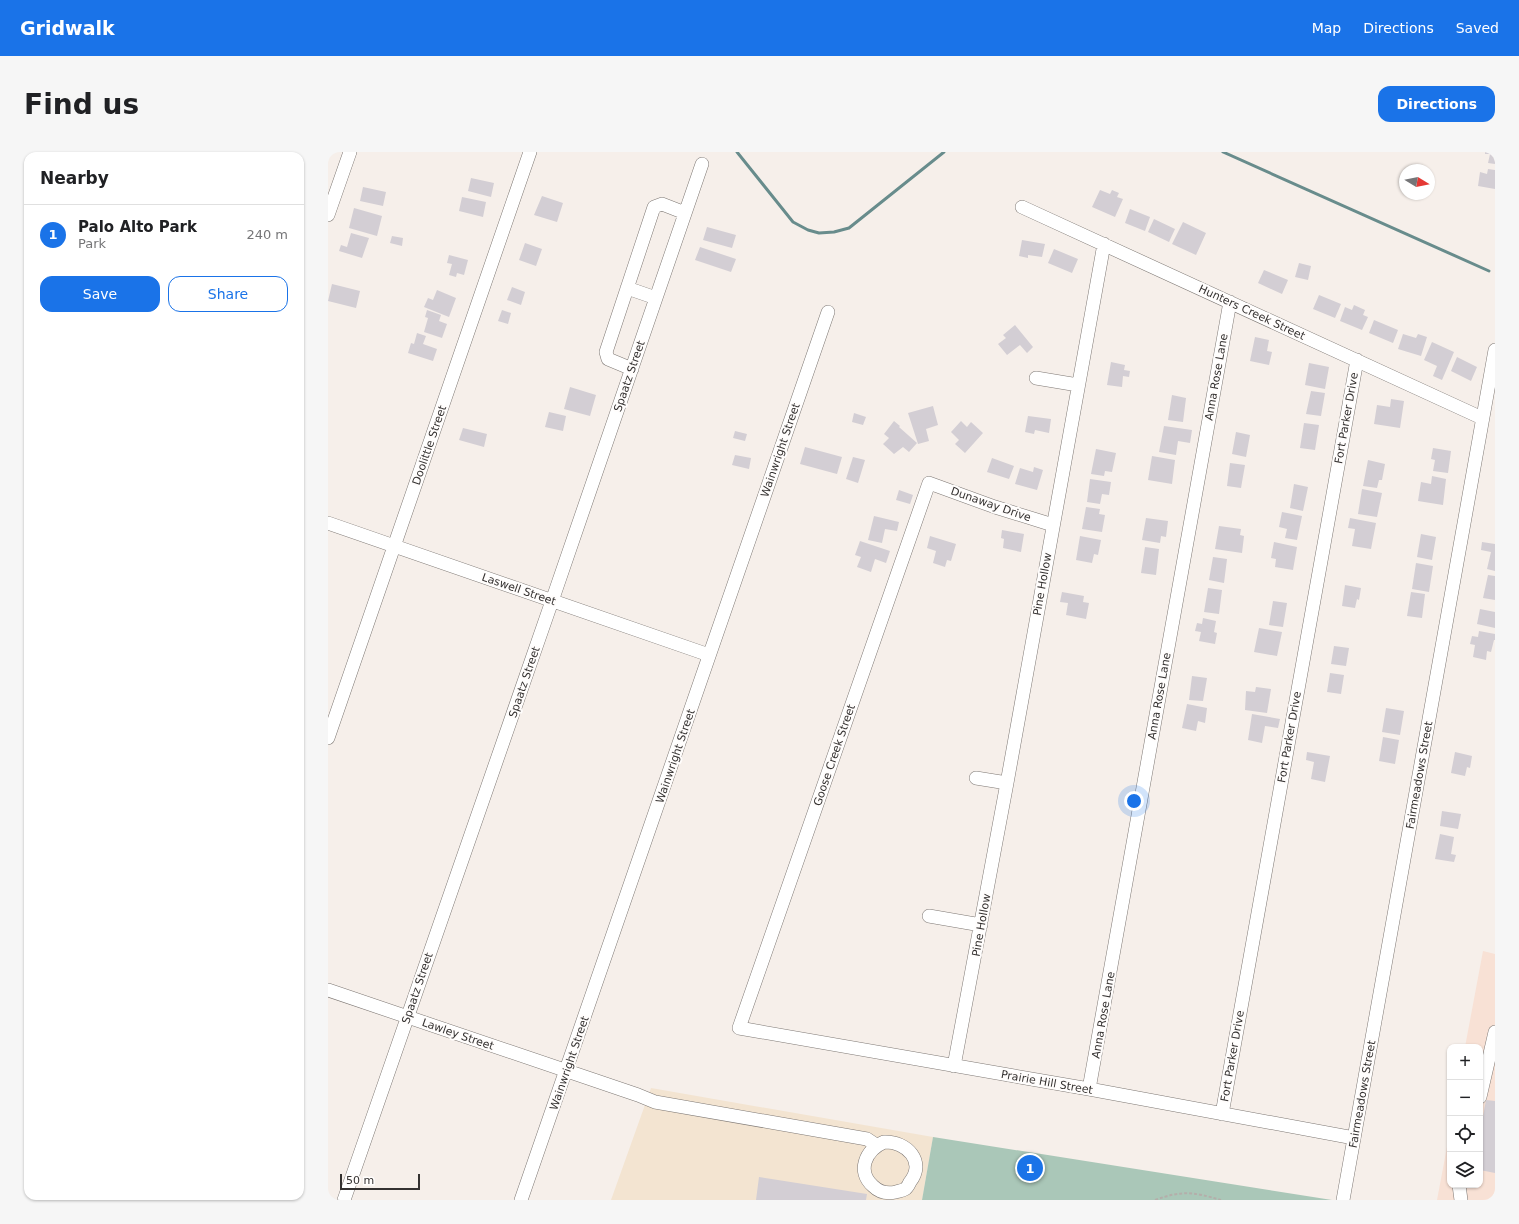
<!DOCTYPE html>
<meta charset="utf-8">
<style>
body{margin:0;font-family:"DejaVu Sans",sans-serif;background:#f6f6f6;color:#202124}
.controls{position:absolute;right:12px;bottom:12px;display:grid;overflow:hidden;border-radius:8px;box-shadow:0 1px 3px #0004}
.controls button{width:36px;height:36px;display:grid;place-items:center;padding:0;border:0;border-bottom:1px solid #e0e0e0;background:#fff;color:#202124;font:20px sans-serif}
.compass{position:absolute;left:1071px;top:12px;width:36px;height:36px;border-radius:50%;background:#fff;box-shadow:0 1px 3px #0004;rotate:100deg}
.scale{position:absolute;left:12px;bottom:10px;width:80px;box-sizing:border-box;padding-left:4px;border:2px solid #343130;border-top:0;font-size:11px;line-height:14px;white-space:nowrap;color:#343130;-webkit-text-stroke:3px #fffdfc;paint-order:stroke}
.you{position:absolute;left:806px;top:649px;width:14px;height:14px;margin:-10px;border:3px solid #fff;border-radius:50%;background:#1a73e8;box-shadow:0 0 0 6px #1a73e833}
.badge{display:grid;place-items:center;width:26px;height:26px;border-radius:50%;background:#1a73e8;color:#fff;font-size:13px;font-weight:700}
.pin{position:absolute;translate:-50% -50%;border:2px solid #fff;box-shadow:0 1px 4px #0006}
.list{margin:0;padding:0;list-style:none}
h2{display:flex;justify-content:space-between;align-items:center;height:52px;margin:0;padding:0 16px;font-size:17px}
h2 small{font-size:13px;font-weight:400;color:#757577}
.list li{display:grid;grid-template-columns:26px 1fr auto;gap:12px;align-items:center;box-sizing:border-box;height:60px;padding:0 16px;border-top:1px solid #e0e0e0}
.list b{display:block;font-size:15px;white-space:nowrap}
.list p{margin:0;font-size:13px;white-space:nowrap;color:#757577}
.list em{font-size:13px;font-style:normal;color:#757577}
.actions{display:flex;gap:8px;padding:12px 16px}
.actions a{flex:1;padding:9px 0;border:1px solid #1a73e8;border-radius:12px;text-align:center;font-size:14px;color:#1a73e8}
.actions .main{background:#1a73e8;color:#fff}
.icon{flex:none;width:22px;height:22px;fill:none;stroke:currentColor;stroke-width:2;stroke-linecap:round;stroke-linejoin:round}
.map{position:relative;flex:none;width:1167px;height:1048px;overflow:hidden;border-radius:12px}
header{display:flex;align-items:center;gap:24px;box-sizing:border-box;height:56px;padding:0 20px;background:#1a73e8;color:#fff}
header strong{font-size:19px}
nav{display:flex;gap:22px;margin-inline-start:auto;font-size:14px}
.intro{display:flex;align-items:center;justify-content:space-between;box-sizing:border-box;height:96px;padding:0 24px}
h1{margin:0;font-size:28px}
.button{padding:10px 18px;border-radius:12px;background:#1a73e8;color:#fff;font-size:14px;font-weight:700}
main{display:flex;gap:24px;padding:0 24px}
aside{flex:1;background:#fff;border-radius:12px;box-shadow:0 1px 3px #0004}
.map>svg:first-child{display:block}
.commercial{fill:#f8e1d5}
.education{fill:#f3e4d1}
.green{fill:#aac7b8}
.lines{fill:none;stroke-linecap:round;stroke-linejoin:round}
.stream{stroke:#688c8c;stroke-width:3}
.building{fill:#d3ced4}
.minor-casing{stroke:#7e7874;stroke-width:14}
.path{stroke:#b4aeaa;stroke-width:2;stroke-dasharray:3 2;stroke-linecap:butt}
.minor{stroke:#fff;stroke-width:13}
.labels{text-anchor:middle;stroke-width:4;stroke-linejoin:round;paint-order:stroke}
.street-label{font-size:11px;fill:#343130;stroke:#fffdfc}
</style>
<header>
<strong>Gridwalk</strong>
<nav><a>Map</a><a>Directions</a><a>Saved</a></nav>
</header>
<div class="intro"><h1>Find us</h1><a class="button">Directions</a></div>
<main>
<aside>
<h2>Nearby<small></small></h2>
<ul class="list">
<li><span class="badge">1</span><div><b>Palo Alto Park</b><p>Park</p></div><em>240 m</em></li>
</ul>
<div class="actions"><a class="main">Save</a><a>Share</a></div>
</aside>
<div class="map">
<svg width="1167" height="1048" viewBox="0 0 1167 1048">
<rect width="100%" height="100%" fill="#f6efea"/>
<!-- commercial -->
<path class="commercial" d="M1155,799L1167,802V1048H1109L1122,979V1033H1152V895H1137Z"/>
<!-- education -->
<path class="education" d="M323,936L605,985L594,1048H283Z"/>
<!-- green -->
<path class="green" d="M605,985L1004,1048H594Z"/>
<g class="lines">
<!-- stream -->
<path class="stream" d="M409,0L465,70L480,78L491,81L506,80L521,76L616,0
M895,0L1161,119"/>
</g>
<!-- building -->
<path class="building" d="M1157,0H1167V12L1160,11L1162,2H1157Z
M1160,17L1167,18V37L1150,34L1152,20L1159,22Z
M143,26L166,31L163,45L140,39Z
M35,35L58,40L55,54L32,49Z
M772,38L782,42L784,38L791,41L789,45L795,47L787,65L764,55Z
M214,44L235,51L229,70L206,63Z
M134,45L158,50L155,65L131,59Z
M26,56L54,64L49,84L21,76Z
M802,57L822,65L817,79L797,71Z
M826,67L847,77L841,90L820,80Z
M855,70L878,81L868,103L844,92Z
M379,75L408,83L404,96L375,88Z
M23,81L41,86L34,106L11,99L13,93L19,95Z
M64,84L75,86L74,94L62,91Z
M694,88L717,92L714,105L700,103V106L691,104Z
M197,91L214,97L208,114L191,108Z
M372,95L408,107L403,120L367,108Z
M726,97L750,107L744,121L720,111Z
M121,103L140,108L136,123L129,121L128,125L121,123L124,112L119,111Z
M971,111L983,114L980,128L967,125Z
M936,118L960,128L954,142L930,131Z
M4,132L32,139L28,156L0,149Z
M184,135L197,140L193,153L179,148Z
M109,138L128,146L121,165L96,155L100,146L105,148Z
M991,143L1013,152L1007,166L985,157Z
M1026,153L1037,158L1035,163L1040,165L1034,178L1012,169L1017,155L1024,158Z
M99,158L113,163L111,169L119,172L114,186L96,180L100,166L97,165Z
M174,158L183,161L180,172L170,169Z
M1046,168L1070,178L1065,191L1041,181Z
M687,173L705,195L699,201L692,193L679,203L670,192L678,186L675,183Z
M89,181L98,184L95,192L109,197L105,209L80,201L83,191L86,192Z
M1075,182L1088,186L1090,182L1099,185L1093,204L1070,197Z
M927,185L941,188L939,199L944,200L941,213L922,209Z
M1104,190L1126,200L1114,228L1105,224L1109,214L1096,208Z
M1129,205L1149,215L1143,229L1123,219Z
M783,210L797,213L796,218L802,219L801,225L795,224L794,235L779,233Z
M981,211L1001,215L997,237L977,233Z
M242,235L268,243L262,264L236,257Z
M983,239L997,241L993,264L978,262Z
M844,243L858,246L855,270L840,268Z
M1063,247L1076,249L1072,276L1046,272L1049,253L1062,255Z
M605,254L610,273L598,277L601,289L590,292L580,261Z
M221,260L238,264L235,279L217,275Z
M526,261L538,265L535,273L524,270Z
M700,264L723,267L721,281L707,278L706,282L697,280Z
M566,269L572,274L571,275L589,291L581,300L575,295L566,302L555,292L561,286L556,282Z
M633,269L639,275L643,270L655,281L637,301L627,292L631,288L623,280Z
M976,271L991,273L987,298L972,296Z
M836,274L864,278L862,291L850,289L848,303L831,300Z
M135,276L159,282L156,295L131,288Z
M407,279L419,282L417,289L405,286Z
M908,280L922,283L918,305L904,302Z
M477,295L514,305L509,322L472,312Z
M1105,296L1123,299L1120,321L1105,319L1107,308L1103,307Z
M768,297L788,301L784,320L777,319L776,324L763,322Z
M407,303L423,306L421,317L404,313Z
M824,304L847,308L844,332L820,328Z
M525,305L537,308L530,331L518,327Z
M664,306L686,314L681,327L659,320Z
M1040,308L1057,312L1054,328H1051L1049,336L1035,334Z
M902,311L917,313L913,336L899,334Z
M706,315L715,318L709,338L687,332L692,316L705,320Z
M1104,324L1118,327L1115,353L1090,349L1093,330L1103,332Z
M762,327L783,330L781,343L774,342L772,352L759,350Z
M966,332L980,335L975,359L962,356Z
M1034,337L1054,341L1049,365L1030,362Z
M571,338L585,343L582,352L568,348Z
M758,355L772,357L771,362L777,363L774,380L754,377Z
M954,360L974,364L969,388L957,386L959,377L951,375Z
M546,364L571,370L569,379L557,377L554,391L540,388Z
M818,366L840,369L838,385L833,384L832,391L814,388Z
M1022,366L1048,371L1043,397L1024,394L1027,377L1020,376Z
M891,374L913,377L912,383L916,384L914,401L887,397Z
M674,378L696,382L693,400L675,396L676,387L673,386Z
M1093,382L1108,385L1104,408L1089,405Z
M602,384L628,392L623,409L619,408L617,415L605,411L608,399L599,396Z
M752,384L773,388L770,403L766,402L764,411L748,408Z
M532,389L562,399L558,411L547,407L543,420L529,415L533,405L527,403Z
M946,390L969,395L965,418L947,415L948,407L943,406Z
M1154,390L1167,392V419L1159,417L1163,400L1153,398Z
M817,395L831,397L828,423L813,421Z
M885,405L899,407L896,431L881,428Z
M1088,411L1105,414L1101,440L1084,437Z
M1160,423L1167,424V448L1155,446Z
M1017,433L1033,436L1031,448L1029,447L1027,456L1014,454Z
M880,436L894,438L891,462L876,460Z
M734,440L756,444L755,450L761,451L758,467L738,463L740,451L732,450Z
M1083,440L1097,442L1094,466L1079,464Z
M945,449L959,451L955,475L941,473Z
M1152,457L1167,460V476L1149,472Z
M875,466L888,469L886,480L889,481L887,492L871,489L873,480L867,479L869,471L874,472Z
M931,476L954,480L949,504L926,500Z
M1151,479L1167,482V488H1166L1163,500L1159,499L1158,508L1145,505L1147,493L1142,492L1144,484L1150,485Z
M1006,494L1021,496L1018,514L1003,512Z
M1002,521L1016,523L1013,542L999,540Z
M864,524L879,526L875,549L861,548Z
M928,535L943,537L939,561L917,558L918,539L927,540Z
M859,552L879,556L877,571L870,569L868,579L854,576Z
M1058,556L1076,559L1072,583L1054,580Z
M924,562L952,567L950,576L937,574L934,591L920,588Z
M1055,585L1071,588L1067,612L1051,609Z
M979,600L1002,604L997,630L983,627L986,610L978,608Z
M1127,600L1144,604L1142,616L1139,615L1137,624L1123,621Z
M1114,659L1133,662L1130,677L1112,674Z
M1112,682L1126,685L1123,702L1128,703L1126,710L1107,707Z
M1158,948L1167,949V1021L1152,1018V981Z
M431,1025L539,1042L538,1048H428Z"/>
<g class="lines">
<!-- minor casing -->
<g class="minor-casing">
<path id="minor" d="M694,55L1154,266
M0,63L22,0
M299,136L328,146
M304,217L280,207L278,200L326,55L334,52L357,61
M708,226L750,233
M0,371L381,503
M725,373L667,355L601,331L411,876L761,937L1026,986
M0,586L202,0
M648,626L679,631
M601,764L653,773
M0,838L310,943L327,950L539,987L548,993
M626,914L679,631L776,92
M761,937L902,150
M1152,945L1167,880
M894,962L1029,208
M556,990C579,989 598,1010 582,1030C581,1032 579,1036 577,1037C574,1039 570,1039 568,1040C559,1042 551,1040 545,1034C528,1019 538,998 556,990Z
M1131,1033L1133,1048
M16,1048L224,449L374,12
M193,1048L500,160
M1015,1048L1167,198"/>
</g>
<!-- path -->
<path class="path" d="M827,1048C855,1038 865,1040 893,1048"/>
<!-- minor -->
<use href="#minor" class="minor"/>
</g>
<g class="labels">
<!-- street labels -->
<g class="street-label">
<text transform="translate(924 160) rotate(25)" y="4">Hunters Creek Street</text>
<text transform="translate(301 224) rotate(-71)" y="4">Spaatz Street</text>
<text transform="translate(888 225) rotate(-80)" y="4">Anna Rose Lane</text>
<text transform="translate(1018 266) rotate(-80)" y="4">Fort Parker Drive</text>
<text transform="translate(101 293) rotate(-71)" y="4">Doolittle Street</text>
<text transform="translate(452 298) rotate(-71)" y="4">Wainwright Street</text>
<text transform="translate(663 352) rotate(19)" y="4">Dunaway Drive</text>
<text transform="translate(714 432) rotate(-80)" y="4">Pine Hollow</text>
<text transform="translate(191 437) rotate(19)" y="4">Laswell Street</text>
<text transform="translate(196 530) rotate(-71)" y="4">Spaatz Street</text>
<text transform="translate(831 544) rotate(-80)" y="4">Anna Rose Lane</text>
<text transform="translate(961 585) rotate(-80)" y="4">Fort Parker Drive</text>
<text transform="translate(506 603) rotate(-71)" y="4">Goose Creek Street</text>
<text transform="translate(347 604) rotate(-71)" y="4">Wainwright Street</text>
<text transform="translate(1091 623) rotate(-80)" y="4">Fairmeadows Street</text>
<text transform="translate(653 773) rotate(-80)" y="4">Pine Hollow</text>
<text transform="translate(89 836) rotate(-71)" y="4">Spaatz Street</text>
<text transform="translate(775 863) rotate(-80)" y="4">Anna Rose Lane</text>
<text transform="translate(130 882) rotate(19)" y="4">Lawley Street</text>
<text transform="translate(904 904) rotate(-80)" y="4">Fort Parker Drive</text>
<text transform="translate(241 911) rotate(-71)" y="4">Wainwright Street</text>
<text transform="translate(719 930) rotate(10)" y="4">Prairie Hill Street</text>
<text transform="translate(1034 942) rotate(-80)" y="4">Fairmeadows Street</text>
</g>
</g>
</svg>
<div class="controls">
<button>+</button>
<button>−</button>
<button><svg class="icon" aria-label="locate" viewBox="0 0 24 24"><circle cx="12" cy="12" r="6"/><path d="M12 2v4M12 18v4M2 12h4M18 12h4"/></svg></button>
<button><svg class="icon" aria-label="layers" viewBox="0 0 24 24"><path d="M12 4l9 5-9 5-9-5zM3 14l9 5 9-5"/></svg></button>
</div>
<svg class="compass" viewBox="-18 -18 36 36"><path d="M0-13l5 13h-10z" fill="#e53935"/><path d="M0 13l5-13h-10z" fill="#757577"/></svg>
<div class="scale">50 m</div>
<div class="you"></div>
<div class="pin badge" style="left:702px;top:1016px">1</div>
</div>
</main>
